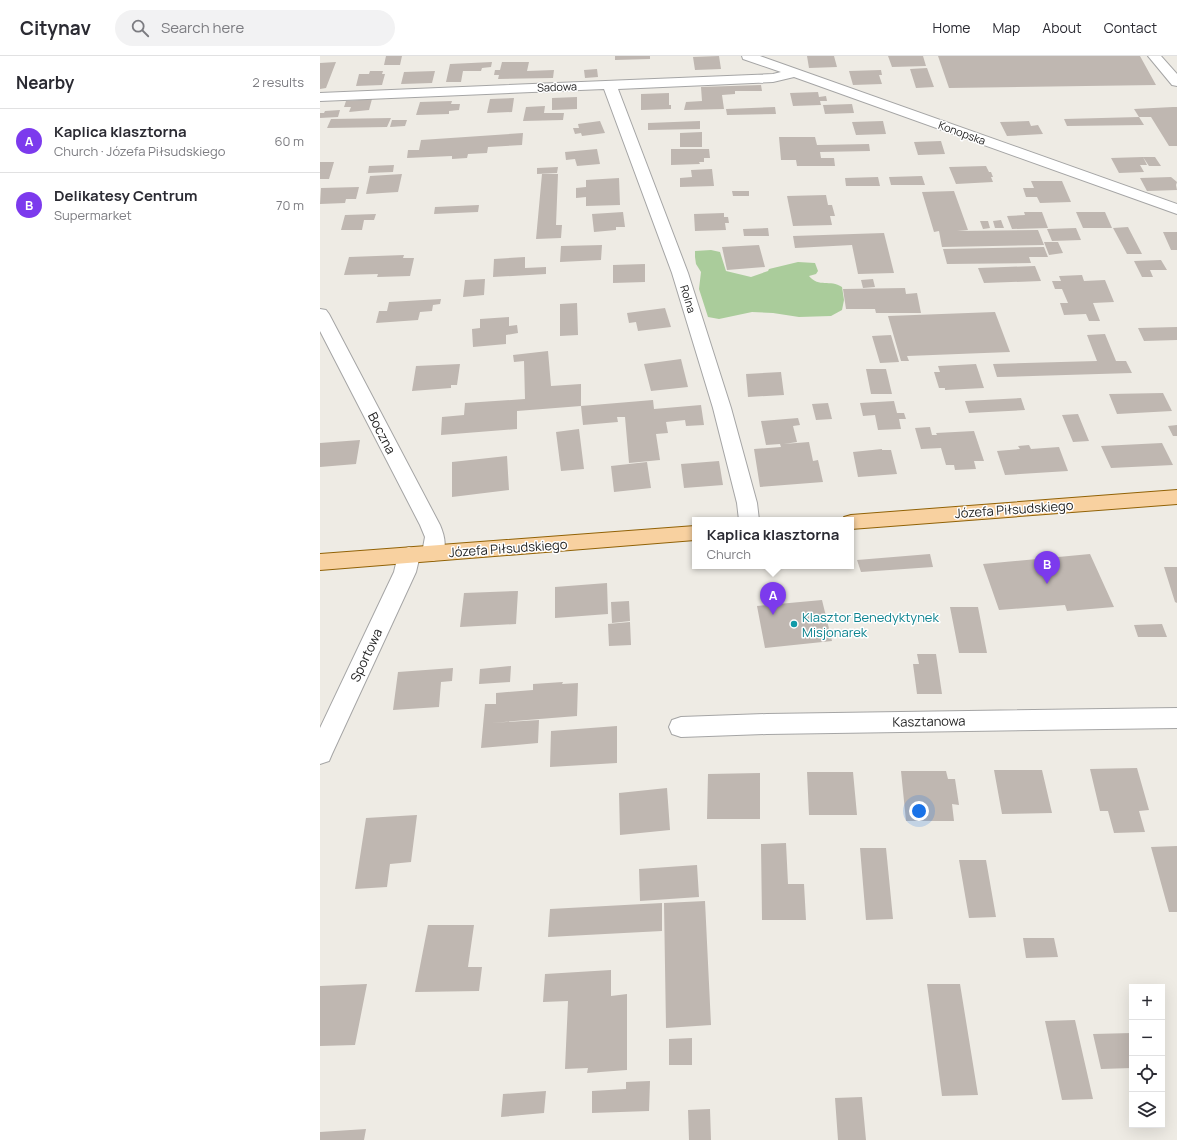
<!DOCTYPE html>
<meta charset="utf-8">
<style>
body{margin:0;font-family:Manrope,sans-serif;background:#f2f2f3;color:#2b2b33}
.controls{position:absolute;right:12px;bottom:12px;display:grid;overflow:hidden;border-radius:0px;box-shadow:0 4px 16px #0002}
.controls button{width:36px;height:36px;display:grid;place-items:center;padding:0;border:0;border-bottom:1px solid #e1e1e2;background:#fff;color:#2b2b33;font:20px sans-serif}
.you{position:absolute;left:599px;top:755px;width:14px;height:14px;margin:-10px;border:3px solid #fff;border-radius:50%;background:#1a73e8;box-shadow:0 0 0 6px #1a73e833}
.badge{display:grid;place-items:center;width:26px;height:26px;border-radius:50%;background:#7c3aed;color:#fff;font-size:13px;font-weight:700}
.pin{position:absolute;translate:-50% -33px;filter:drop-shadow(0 1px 2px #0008)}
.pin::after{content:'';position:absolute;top:21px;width:14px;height:12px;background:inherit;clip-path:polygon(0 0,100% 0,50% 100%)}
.popup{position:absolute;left:372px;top:461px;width:162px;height:52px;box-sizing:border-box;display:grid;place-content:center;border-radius:0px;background:#fff;filter:drop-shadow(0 1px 3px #0005);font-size:13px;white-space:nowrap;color:#7c7c81}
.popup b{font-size:15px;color:#2b2b33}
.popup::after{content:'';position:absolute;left:50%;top:100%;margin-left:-8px;border:8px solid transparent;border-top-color:#fff}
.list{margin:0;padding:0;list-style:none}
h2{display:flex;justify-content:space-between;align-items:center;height:52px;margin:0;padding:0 16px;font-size:17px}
h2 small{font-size:13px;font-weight:400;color:#7c7c81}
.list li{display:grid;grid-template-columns:26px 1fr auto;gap:12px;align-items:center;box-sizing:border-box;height:64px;padding:0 16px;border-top:1px solid #e1e1e2}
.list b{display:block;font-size:15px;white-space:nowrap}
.list p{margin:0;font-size:13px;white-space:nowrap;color:#7c7c81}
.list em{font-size:13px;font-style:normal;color:#7c7c81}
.icon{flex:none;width:22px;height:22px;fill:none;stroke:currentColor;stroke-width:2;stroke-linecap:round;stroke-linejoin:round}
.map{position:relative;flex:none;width:857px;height:1084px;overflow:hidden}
header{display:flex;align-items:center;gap:24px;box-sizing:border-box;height:56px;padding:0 20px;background:#fff;border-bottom:1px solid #e1e1e2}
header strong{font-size:19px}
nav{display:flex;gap:22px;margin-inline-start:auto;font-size:14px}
.search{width:280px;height:36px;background:#f2f2f3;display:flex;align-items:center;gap:10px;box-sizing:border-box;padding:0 14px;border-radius:22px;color:#7c7c81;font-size:15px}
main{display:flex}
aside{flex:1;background:#fff}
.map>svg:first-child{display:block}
.forest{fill:#aacc9b}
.building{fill:#bfb7b1}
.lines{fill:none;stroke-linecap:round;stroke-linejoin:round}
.minor-casing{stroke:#a5a5a5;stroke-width:2}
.major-casing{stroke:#916206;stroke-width:2}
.minor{fill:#fff;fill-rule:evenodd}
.major{fill:#f8d1a0;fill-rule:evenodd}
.culture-dot{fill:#0f9aa8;stroke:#fff;stroke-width:1.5}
.labels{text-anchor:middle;stroke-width:3;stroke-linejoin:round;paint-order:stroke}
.far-street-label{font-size:11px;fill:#1e1e1e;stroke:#fff}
.street-label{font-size:13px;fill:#1e1e1e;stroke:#fff}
.culture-label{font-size:13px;fill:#0d838f;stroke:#fff;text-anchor:start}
</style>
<header>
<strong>Citynav</strong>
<div class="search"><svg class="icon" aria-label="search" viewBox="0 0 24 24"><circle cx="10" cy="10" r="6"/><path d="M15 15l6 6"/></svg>Search here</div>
<nav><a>Home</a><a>Map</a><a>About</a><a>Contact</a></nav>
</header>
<main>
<aside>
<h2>Nearby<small>2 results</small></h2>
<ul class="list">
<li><span class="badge">A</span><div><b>Kaplica klasztorna</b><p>Church · Józefa Piłsudskiego</p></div><em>60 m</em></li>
<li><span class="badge">B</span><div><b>Delikatesy Centrum</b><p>Supermarket</p></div><em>70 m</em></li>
</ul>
</aside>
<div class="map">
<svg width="857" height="1084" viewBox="0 0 857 1084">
<rect width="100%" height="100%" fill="#eeebe4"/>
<!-- forest -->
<path class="forest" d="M391,194L400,196L406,215L431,221L448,215L449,213L478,206L495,207L498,215L496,218L489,220C499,232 510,223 522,231L524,244L522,254L511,260L479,261L453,257L432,256L399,263L388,261L379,233L381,216L376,208L375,201V195Z"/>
<!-- building -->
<path class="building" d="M66,0H82L80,9H64Z
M295,0H330V3L295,4Z
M399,0L401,13L375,14L373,1Z
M487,0H514L517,11L489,12Z
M568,0H603L606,10L572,11Z
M618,0H820L836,29L629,32Z
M16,6L6,32L0,33V7Z
M172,6L171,11L162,12L161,15H143L141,26H126L130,8Z
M182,6H209L207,15L234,14L233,22L178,23L179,19H174L175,14H180Z
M607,12L614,31L596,32L590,13Z
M277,13L278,21L265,22L264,14Z
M561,14L562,19H559L562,28L533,29L529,15Z
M50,15H63L62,18H65L62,29L36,30L39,18H49Z
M115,15L112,27L81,28L84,16Z
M441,29L442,35H415V38L402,39L404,53L364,54L366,46L382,45L381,31Z
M498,36L499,41L506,40L507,45H500L501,49L473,50L470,37Z
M349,37V49H351V53L321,54V38Z
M257,41V53L232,54V42Z
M194,42L192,56L167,57L170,43Z
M52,43L49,54L29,56L31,51H24L26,45Z
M132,45L131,48H140L139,54L129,55V58L96,59L100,46Z
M532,48L534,57L505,58L503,49Z
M225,50L224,57H244L243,64L203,65L206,51Z
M455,51L456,58L407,59L406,53Z
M853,51H857V90H849L831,61H819L814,53Z
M20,54L18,61L0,62V57H4L5,55Z
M819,61L824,69L747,70L744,63Z
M71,62L67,71L7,72L11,63Z
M72,64H87L85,70L70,71Z
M280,65L285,77L262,80L261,77L255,78L253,72H259L258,68Z
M380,65V73L328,74V67Z
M563,65L566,78L536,79L532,66Z
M709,65L711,70L718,69L723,78L687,80L680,66Z
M382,76V91H360V77Z
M203,77L202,89L168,91L167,97L148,98L147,102L132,103V100L87,102L88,94H99L101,84Z
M459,81H495L497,89L549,88L550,95L500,96L501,102H514L515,110H477L476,104H461Z
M621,85L625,98L598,99L594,86Z
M277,93L280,108L257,110L255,103L246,104L245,96Z
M351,93H389L390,102H384V106H379L380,108L351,109Z
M823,101H835L841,110H829Z
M823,101L827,109H820L824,116L799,117L791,102Z
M0,106H14L9,123H0Z
M74,109L73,116L48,117L49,110Z
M666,110L669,116H671L673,121H671L673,126L636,128L629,111Z
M238,111L237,117L217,118V112Z
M392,113L394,130L360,131V122L372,121L371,114Z
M82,118L78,136L46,138L50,120Z
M222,118H238L236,169H242L241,182L216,183Z
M602,120L605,129H571L569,121Z
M558,121L560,130H526L525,122Z
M851,121L857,126L856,129L857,134L827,135L820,122Z
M299,122L300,149L266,150V141L256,142V132L266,131V124Z
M711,125H742L751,146L720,147L717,141H706L703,132H714Z
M39,131L36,143H26L25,147L0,148L1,132Z
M412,135H429V140H413Z
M634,135L648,174L637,175L718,174L724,189L622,191L619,175L614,176L602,136Z
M506,139L508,149H512L515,160H510L512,169L473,170L467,140Z
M159,149L158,156L114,158L115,151Z
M303,156L305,171H296V174L274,176L272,158Z
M704,156H722L728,172L692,173L687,160L705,159Z
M756,156H785L792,172H763Z
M404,157V161H408L409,167H405L406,174L375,175L374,158Z
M56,158L54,164H44L42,174H21L25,159Z
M681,164L684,172H675L673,165Z
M660,165H668L670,172L663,173Z
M808,171L822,198H807L793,172Z
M448,172L449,180H424L423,173Z
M756,172L761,184L732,185L727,173Z
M843,176H857V194H851Z
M564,177L574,217L538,218L532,189L475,192L473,180Z
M724,186H738L743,197L729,199Z
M282,189L281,204L240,206L241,190Z
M439,189L445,211L407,214L402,191Z
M724,191L728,201H709L711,207L627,208L623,193Z
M84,199L83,202H94L90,220L57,221L58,218L24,219L29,201Z
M205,201V212L226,211V218L173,221L174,203Z
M841,204L847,214H830L833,221H822L814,205Z
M325,208V226L293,227V209Z
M715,210L721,225L664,227L658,212Z
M762,219L764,225L785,224L794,246L773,247L780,265H769L766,258L744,259L740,247H748L742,233H735L732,225H741L739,220Z
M165,223L164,239L143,241L145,224Z
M553,223L555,231L543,232L541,224Z
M585,232L586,238L597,237L601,257H556L555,253H526L523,233Z
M121,243L120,248L113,249L112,255L100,256L98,264L56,267L59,255H67L69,246Z
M257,247L258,279L240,280V248Z
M345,252L351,271L318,275L316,266L309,267L307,257Z
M675,256L690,296L587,300L589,305H581L568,260Z
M189,261V270L197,269L198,277L186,279V288L153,291L152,273L160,272V263Z
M857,271V284L824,285L818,272Z
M785,278L796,305H806L812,317L677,321L673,308L777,305L767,279Z
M571,279L579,306L560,307L552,280Z
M228,295L231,330L261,328V350L197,355V373L121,379L122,361L144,359L145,347L205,343L204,305L194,306L193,299Z
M361,303L368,331L331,335L324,308Z
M140,308L137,329H131V332L92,335L96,310Z
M656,308L664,332L625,334V332H619L614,316H620L618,310Z
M546,313H566L572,338H551Z
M461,316L464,339L428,341L426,318Z
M843,337L852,355L797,358L789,338Z
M701,342L705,354L649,357L645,345Z
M333,344L334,353L381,349L384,369L366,370L365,364L346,366L348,377L336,378L340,404L309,407L305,361H297L298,366L263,369L261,350Z
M574,345L577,357H584L586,363H579L581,373L558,374L555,359L543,360L540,347Z
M508,347L512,363L496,364L492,348Z
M758,358L769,385L753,386L742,359Z
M478,362L480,369L473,370L477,386L464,388L489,386L493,405L498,404L503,426L440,431L434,393L461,391L460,388L446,389L441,365Z
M857,369V380H853L848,370Z
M610,371L612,379H617L616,377L654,375L664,405H654L656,413L635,414L634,409H626L621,392L601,393L595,372Z
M259,373L264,413L241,415L236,376Z
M40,384L36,408L0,411V387Z
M842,387L853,409L791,412L781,390Z
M709,389L711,393L739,391L748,415L685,419L677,395L700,393L698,390Z
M562,393V394H571L577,418L538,421L533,396Z
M187,400L189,434L132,441V406Z
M399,405L403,429L364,432L361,408Z
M327,406L331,432L294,436L291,410Z
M610,498L613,511L541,516L537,504Z
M770,498L794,551L747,555L745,549L679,554L663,508Z
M844,511H857V547L855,546Z
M287,527L288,558L235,562V531Z
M198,535L196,568L140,571L144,537Z
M502,544L512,585L445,592L437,550Z
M309,545L310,565L292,567L291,546Z
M630,551H658L667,597H639Z
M310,566L311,589L289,590L288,568Z
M842,568L847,581H818L814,569Z
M597,598H616L622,638H597L593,608H599Z
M191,610L190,626L159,628L160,613Z
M133,612L132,625L121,626L119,651L73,654L78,616Z
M243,626L242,628L258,627L257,660L171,667L219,664L218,687L161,692L165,648H176V637L213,634V628Z
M297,670V707L230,711L231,675Z
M817,712L829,754L819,755L825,776L794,777L788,755H780L770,713Z
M674,714H722L732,757L682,758Z
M581,715H626L628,723H635L639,749L632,748L634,765H586Z
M487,716H533L537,759H489Z
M440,717V763H387L388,718Z
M347,732L350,774L300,779L299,737Z
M97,759L91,806L70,808L67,831L35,833L46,762Z
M466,787L468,828H484L486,864H442L441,788Z
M857,790V856H849L831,791Z
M540,792H566L573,863L546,864Z
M639,804H666L676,861L649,862Z
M377,809L379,841L320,845L319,813Z
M385,845L391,969L346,972L344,847Z
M342,847V875L228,881L230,853Z
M108,869H154L148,911H162L159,935L95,936Z
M703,882H734L738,901L706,902Z
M291,914V940L307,938V1014L267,1017L268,1012L245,1013L248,945L223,946L225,918Z
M47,928L35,989L0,990V930Z
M607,928H640L658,1039L622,1040Z
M755,964L773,1043L742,1044L725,965Z
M812,977V1012L781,1013L773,978Z
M372,982V1009H349V983Z
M330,1025L329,1055L272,1057V1035L306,1033V1026Z
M226,1035L224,1057L181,1061L183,1038Z
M542,1041L546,1084H518L515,1042Z
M390,1053L391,1084H369L368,1054Z
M46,1073L44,1084H0V1076Z"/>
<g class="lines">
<!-- minor casing -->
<g class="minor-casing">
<path id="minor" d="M422,0H440L857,148V158L474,21L453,26L298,33L368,217L411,352L437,447L439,464H419L417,447L393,352L352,217L284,33L0,45V37L453,18L461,16L423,3Z
M828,0H841L857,18V30L852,29Z
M0,253L6,254L9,258L120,469C125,481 127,491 121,502L113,505L105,502L102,497L105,481L100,469L0,275Z
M89,491L97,494L100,499L96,516L12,698L9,705L0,708V672L74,516L78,499L81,494Z
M857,652V672L447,678L361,681L352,678L349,671L352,664L361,661L447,658Z"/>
</g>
<!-- major casing -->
<g class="major-casing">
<path id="major" d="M857,434V448L531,473V464H522L524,461L531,459Z
M375,470V484L0,514V498Z"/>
</g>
<!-- minor -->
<use href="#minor" class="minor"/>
<!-- major -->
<use href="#major" class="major"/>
</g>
<!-- markers -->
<circle class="culture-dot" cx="474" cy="568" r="4"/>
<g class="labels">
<!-- far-street labels -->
<g class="far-street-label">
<text transform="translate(237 31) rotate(-2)" y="4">Sadowa</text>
<text transform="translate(642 77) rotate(20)" y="4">Konopska</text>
<text transform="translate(368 243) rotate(73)" y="4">Rolna</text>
</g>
<!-- street labels -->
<g class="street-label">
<text transform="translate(62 377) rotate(63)" y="5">Boczna</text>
<text transform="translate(694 453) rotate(-4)" y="5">Józefa Piłsudskiego</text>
<text transform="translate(188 492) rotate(-4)" y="5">Józefa Piłsudskiego</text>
<text transform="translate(46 599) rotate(-65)" y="5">Sportowa</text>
<text transform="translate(609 665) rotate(-1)" y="5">Kasztanowa</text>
</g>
<!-- culture labels -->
<g class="culture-label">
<text x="482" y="566">Klasztor Benedyktynek<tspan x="482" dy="15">Misjonarek</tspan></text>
</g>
</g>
</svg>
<div class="controls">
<button>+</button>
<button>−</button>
<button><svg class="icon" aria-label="locate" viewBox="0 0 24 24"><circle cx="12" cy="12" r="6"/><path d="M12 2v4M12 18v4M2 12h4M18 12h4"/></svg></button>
<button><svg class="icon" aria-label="layers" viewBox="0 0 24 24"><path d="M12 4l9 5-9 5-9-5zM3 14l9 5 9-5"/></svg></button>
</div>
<div class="you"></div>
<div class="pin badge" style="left:453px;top:559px">A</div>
<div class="popup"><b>Kaplica klasztorna</b>Church</div>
<div class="pin badge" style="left:727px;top:528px">B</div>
</div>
</main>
